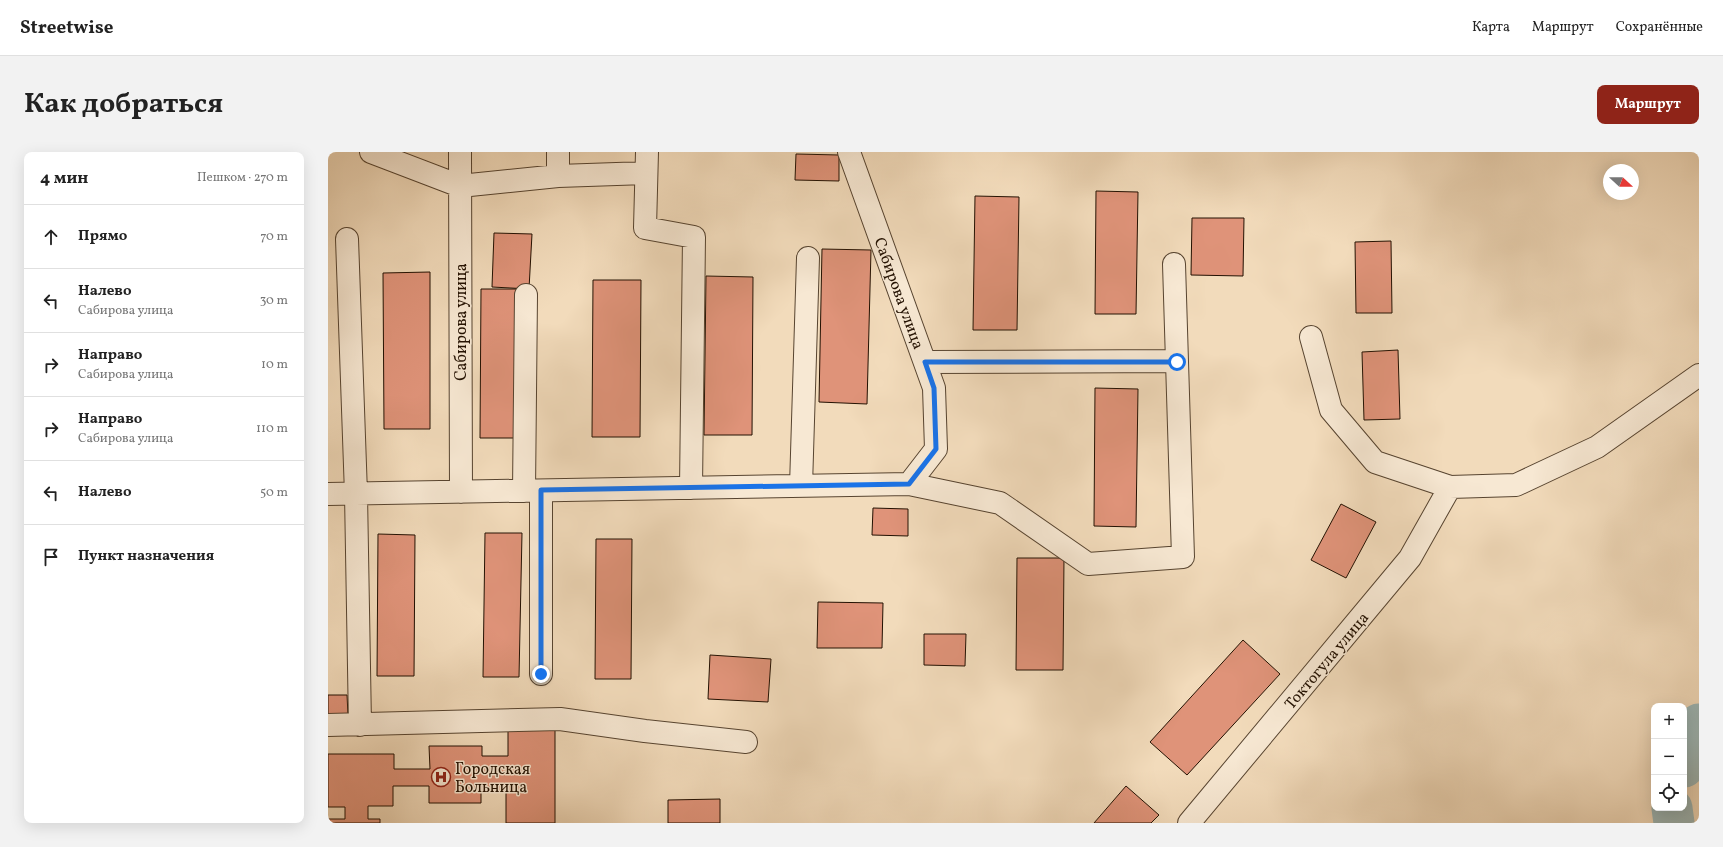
<!DOCTYPE html>
<html lang="ru">
<meta charset="utf-8">
<style>
body{margin:0;font-family:Vollkorn,serif;background:#f2f2f2;color:#222}
.controls{position:absolute;right:12px;bottom:12px;display:grid;overflow:hidden;border-radius:8px;box-shadow:0 4px 16px #0002}
.controls button{width:36px;height:36px;display:grid;place-items:center;padding:0;border:0;border-bottom:1px solid #e0e0e0;background:#fff;color:#222;font:20px sans-serif}
.compass{position:absolute;left:1275px;top:12px;width:36px;height:36px;border-radius:50%;background:#fff;box-shadow:0 4px 16px #0002;rotate:111deg}
.stop{position:absolute;width:12px;height:12px;margin:-9px;border:3px solid #1a73e8;border-radius:50%;background:#fff}
.stop.end{background:#1a73e8;border-color:#fff;box-shadow:0 1px 4px #0008}
.list{margin:0;padding:0;list-style:none}
h2{display:flex;justify-content:space-between;align-items:center;height:52px;margin:0;padding:0 16px;font-size:17px}
h2 small{font-size:13px;font-weight:400;color:#767676}
.list li{display:grid;grid-template-columns:26px 1fr auto;gap:12px;align-items:center;box-sizing:border-box;height:64px;padding:0 16px;border-top:1px solid #e0e0e0}
.list b{display:block;font-size:15px;white-space:nowrap}
.list p{margin:0;font-size:13px;white-space:nowrap;color:#767676}
.list em{font-size:13px;font-style:normal;color:#767676}
.icon{flex:none;width:22px;height:22px;fill:none;stroke:currentColor;stroke-width:2;stroke-linecap:round;stroke-linejoin:round}
.map{position:relative;flex:none;width:1371px;height:671px;overflow:hidden;border-radius:8px}
header{display:flex;align-items:center;gap:24px;box-sizing:border-box;height:56px;padding:0 20px;background:#fff;border-bottom:1px solid #e0e0e0}
header strong{font-size:19px}
nav{display:flex;gap:22px;margin-inline-start:auto;font-size:14px}
.intro{display:flex;align-items:center;justify-content:space-between;box-sizing:border-box;height:96px;padding:0 24px}
h1{margin:0;font-size:28px}
.button{padding:10px 18px;border-radius:8px;background:#8f2418;color:#fff;font-size:14px;font-weight:700}
main{display:flex;gap:24px;padding:0 24px}
aside{flex:1;background:#fff;border-radius:8px;box-shadow:0 4px 16px #0002}
.map>svg:first-child{display:block}
.lines{fill:none;stroke-linecap:round;stroke-linejoin:round}
.river{stroke:#9eb9b9;stroke-width:41}
.building{fill:#df9379;stroke:#231102}
.minor-casing{stroke:#574430;stroke-width:24}
.minor{stroke:#f7e8d3;stroke-width:22}
.route{stroke:#1a73e8;stroke-width:5}
.labels{text-anchor:middle;stroke-width:3;stroke-linejoin:round;paint-order:stroke}
.street-label{font-size:16px;fill:#231102;stroke:#f7e8d3}
.poi-label{font-size:16px;fill:#231102;stroke:#f7e8d3;text-anchor:start}
</style>
<header>
<strong>Streetwise</strong>
<nav><a>Карта</a><a>Маршрут</a><a>Сохранённые</a></nav>
</header>
<div class="intro"><h1>Как добраться</h1><a class="button">Маршрут</a></div>
<main>
<aside>
<h2>4 мин<small>Пешком · 270 m</small></h2>
<ul class="list">
<li><svg class="icon" aria-label="ahead" viewBox="0 0 24 24"><path d="M12 20V5M6 11l6-6 6 6"/></svg><div><b>Прямо</b></div><em>70 m</em></li>
<li><svg class="icon" aria-label="left" viewBox="0 0 24 24"><path d="M17 20v-9H6M10 6l-5 5 5 5"/></svg><div><b>Налево</b><p>Сабирова улица</p></div><em>30 m</em></li>
<li><svg class="icon" aria-label="right" viewBox="0 0 24 24"><path d="M7 20v-9h11M14 6l5 5-5 5"/></svg><div><b>Направо</b><p>Сабирова улица</p></div><em>10 m</em></li>
<li><svg class="icon" aria-label="right" viewBox="0 0 24 24"><path d="M7 20v-9h11M14 6l5 5-5 5"/></svg><div><b>Направо</b><p>Сабирова улица</p></div><em>110 m</em></li>
<li><svg class="icon" aria-label="left" viewBox="0 0 24 24"><path d="M17 20v-9H6M10 6l-5 5 5 5"/></svg><div><b>Налево</b></div><em>50 m</em></li>
<li><svg class="icon" aria-label="arrive" viewBox="0 0 24 24"><path d="M6 21V4h12l-3 4 3 4H6"/></svg><div><b>Пункт назначения</b></div></li>
</ul>
</aside>
<div class="map">
<svg width="1371" height="671" viewBox="0 0 1371 671">
<rect width="100%" height="100%" fill="#f2dbbb"/>
<filter id="stains"><feTurbulence type="fractalNoise" baseFrequency=".005" numOctaves="4"/><feColorMatrix values="0 0 0 0 .2 0 0 0 0 .09 0 0 0 0 .02 0 0 0 .5 -.17"/></filter>
<radialGradient id="worn" r=".72"><stop offset=".6" stop-color="#630" stop-opacity="0"/><stop offset="1" stop-color="#630" stop-opacity=".3"/></radialGradient>
<g class="lines">
<!-- river -->
<path class="river" d="M1356,615L1371,572
M1344,656L1346,671"/>
</g>
<!-- building -->
<path class="building" d="M468,2L511,3V29L467,28Z
M768,39L810,40L808,162H767Z
M647,44L691,45L689,178H645Z
M864,66H916L915,124L863,123Z
M166,81L204,82L201,137L164,135Z
M1063,89L1064,161H1028L1027,90Z
M494,97L543,98L539,252L491,250Z
M102,120V277H56L55,121Z
M378,124L425,125L424,283H376Z
M265,128H313L312,285H264Z
M153,137H192L191,286H152Z
M1070,198L1072,267L1036,268L1034,200Z
M767,236L810,237L808,375L766,374Z
M1013,352L1048,370L1018,426L983,408Z
M545,356L580,357V384L544,383Z
M157,381H194L191,525H155Z
M50,382L87,383L86,524H49Z
M268,387H304L303,527H267Z
M689,406H736L735,518H688Z
M490,450L555,451L554,496H489Z
M596,482H638L637,514L596,513Z
M915,488L952,522L859,623L822,590Z
M382,503L443,507L440,550L380,547Z
M0,543H19L20,563H0Z
M180,578H227V671H178V640H153V651H101V634H65V654H40V667H52V671H0V667H17V655H0V602H66V617H102L101,594H154V604H180Z
M798,634L831,663L823,671H766Z
M392,647V671H340V648Z"/>
<g class="lines">
<!-- minor casing -->
<g class="minor-casing">
<path id="minor" d="M43,0L132,34L230,24L318,21
M132,0L133,340
M319,0L317,76L366,85L363,336
M230,24V0
M19,87L28,342L32,573
M983,185L1003,258L1047,310L1122,335L1188,333L1269,295L1371,223
M597,210L849,209
M581,332L672,351L760,412L855,405L846,112
M473,334L480,106
M196,339L198,143
M213,339V522
M0,342L581,332L608,297L606,236L521,0
M0,573L232,567L317,579L418,590
M861,671L1082,406L1122,335"/>
</g>
<!-- minor -->
<use href="#minor" class="minor"/>
</g>
<g class="lines">
<!-- route -->
<path class="route" d="M213,522V338L581,332L608,297L606,236L597,210H849"/>
</g>
<!-- icons -->
<defs>
<g id="hospital-ring" transform="scale(1)"><circle r="9.5" fill="#f7e8d3" stroke="#8f2418" stroke-width="1.5"/><path d="M-5-5h3v3.5h4V-5h3V5h-3V1.5h-4V5h-3Z" fill="#8f2418"/></g>
</defs>
<g fill-rule="evenodd">
<use href="#hospital-ring" x="113" y="625"/>
</g>
<g class="labels">
<!-- street labels -->
<g class="street-label">
<text transform="translate(572 141) rotate(70)" y="6">Сабирова улица</text>
<text transform="translate(132 170) rotate(-90)" y="6">Сабирова улица</text>
<text transform="translate(998 508) rotate(-50)" y="6">Токтогула улица</text>
</g>
<!-- poi labels -->
<g class="poi-label">
<text x="127" y="622">Городская<tspan x="127" dy="18">Больница</tspan></text>
</g>
</g>
<rect width="100%" height="100%" filter="url(#stains)"/>
<rect width="100%" height="100%" fill="url(#worn)"/>
</svg>
<div class="controls">
<button>+</button>
<button>−</button>
<button><svg class="icon" aria-label="locate" viewBox="0 0 24 24"><circle cx="12" cy="12" r="6"/><path d="M12 2v4M12 18v4M2 12h4M18 12h4"/></svg></button>
</div>
<svg class="compass" viewBox="-18 -18 36 36"><path d="M0-13l5 13h-10z" fill="#e53935"/><path d="M0 13l5-13h-10z" fill="#767676"/></svg>
<div class="stop" style="left:849px;top:210px"></div>
<div class="stop end" style="left:213px;top:522px"></div>
</div>
</main>
